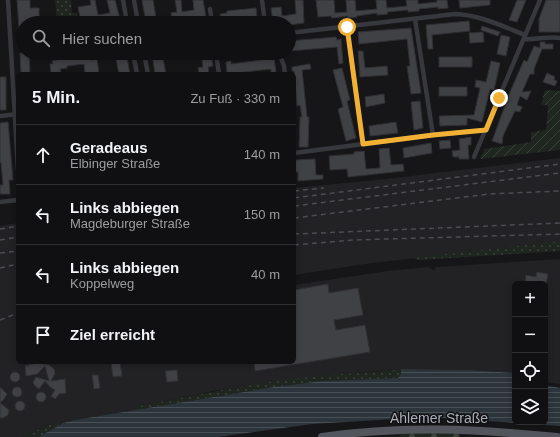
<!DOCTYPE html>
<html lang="de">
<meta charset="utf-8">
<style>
body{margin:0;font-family:Arial,sans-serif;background:#1e1e20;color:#f1f3f6}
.controls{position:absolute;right:12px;bottom:12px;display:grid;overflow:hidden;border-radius:6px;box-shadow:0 2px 6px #0003}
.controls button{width:36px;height:36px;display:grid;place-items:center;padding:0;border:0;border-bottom:1px solid #303032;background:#101012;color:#f1f3f6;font:20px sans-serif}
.stop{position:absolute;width:12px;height:12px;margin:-9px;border:3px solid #f2b134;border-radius:50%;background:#fff}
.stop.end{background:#f2b134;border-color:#fff;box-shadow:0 1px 4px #0008}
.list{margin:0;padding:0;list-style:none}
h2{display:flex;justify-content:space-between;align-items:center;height:52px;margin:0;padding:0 16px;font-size:17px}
h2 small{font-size:13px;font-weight:400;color:#9c9d9f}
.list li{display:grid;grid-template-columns:26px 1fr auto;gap:12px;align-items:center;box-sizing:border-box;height:60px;padding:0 16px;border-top:1px solid #303032}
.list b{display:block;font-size:15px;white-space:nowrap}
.list p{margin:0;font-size:13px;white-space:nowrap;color:#9c9d9f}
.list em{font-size:13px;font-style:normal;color:#9c9d9f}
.icon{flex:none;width:22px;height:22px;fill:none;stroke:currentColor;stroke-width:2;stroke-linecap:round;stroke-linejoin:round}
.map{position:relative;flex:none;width:560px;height:437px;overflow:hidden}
.search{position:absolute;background:#101012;box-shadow:0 2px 6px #0003;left:16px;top:16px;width:280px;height:44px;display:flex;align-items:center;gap:10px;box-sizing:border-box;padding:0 14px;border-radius:22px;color:#9c9d9f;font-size:15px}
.panel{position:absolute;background:#101012;box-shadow:0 2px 6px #0003;left:16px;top:72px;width:280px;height:292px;border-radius:6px}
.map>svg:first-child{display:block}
.built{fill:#222225}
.grass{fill:url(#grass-dots)}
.forest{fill:url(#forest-firs)}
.garden{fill:url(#garden-furrows)}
.water{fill:url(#water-rules)}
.building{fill:#404145;stroke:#303034}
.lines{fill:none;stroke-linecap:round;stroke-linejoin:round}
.street{stroke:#37383d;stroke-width:4.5}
.primary{stroke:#53555c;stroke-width:8}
.rail{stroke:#4a4c52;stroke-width:1.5;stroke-dasharray:5 4;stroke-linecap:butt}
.route{stroke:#f2b134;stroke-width:5}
.labels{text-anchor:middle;stroke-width:3;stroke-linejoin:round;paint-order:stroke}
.street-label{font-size:14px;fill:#a8adb8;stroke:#111113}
</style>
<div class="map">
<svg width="560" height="437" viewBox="0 0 560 437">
<defs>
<pattern id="grass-dots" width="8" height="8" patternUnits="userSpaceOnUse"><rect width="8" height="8" fill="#1e261f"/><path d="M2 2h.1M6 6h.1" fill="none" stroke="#3c433d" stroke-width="1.8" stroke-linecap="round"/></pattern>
<pattern id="forest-firs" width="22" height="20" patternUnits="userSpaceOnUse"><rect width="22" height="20" fill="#1e261f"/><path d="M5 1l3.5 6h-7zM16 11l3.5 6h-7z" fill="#3c433d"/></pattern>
<pattern id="garden-furrows" width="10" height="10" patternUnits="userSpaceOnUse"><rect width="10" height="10" fill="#1e261f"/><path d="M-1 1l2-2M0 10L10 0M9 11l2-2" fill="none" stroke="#3c433d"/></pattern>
<pattern id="water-rules" width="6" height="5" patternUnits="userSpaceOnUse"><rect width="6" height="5" fill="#2c353c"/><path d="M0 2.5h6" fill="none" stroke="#485056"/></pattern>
</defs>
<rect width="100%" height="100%" fill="#161618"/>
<!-- built -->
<path class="built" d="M560,158V241L365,264L294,275V188L386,179Z
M18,223V362H294V285L388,271L427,267L434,270L436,267L560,259V384L545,382V284H515V373L470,370L401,369L318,376L213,391L135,407V410L70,421L63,423H54L22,437H0V226Z"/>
<!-- grass -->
<path class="grass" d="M55,0H71L72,13H77L78,23H57Z
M560,241V251L418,260L412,258Z
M401,369V374L398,378L322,381L274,387L135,410L134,407C195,395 255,383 316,376C344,373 373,373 401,369Z
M54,423H63L39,437H22Z"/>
<!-- forest -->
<path class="forest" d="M404,432L460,433V437H399Z"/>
<!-- garden -->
<path class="garden" d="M545,90L560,91V150L480,159L484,149L531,142V132L546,130L548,106L541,104Z"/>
<!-- water -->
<path class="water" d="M401,369L470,370L515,373V422H545V385L560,388V426L430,417L312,424L218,437H39L63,423L75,420L274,387L322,381L398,378L401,374Z"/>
<!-- building -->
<path class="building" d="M17,0H30V8H39V22L23,23V43H20Z
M90,0H95L98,15L110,13L107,0H115L121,23H110L109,18L81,22L78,7L91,5Z
M142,0H153L157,23H146Z
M175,0H181L182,12L194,10L193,0H203L207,23H197V22L172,23L171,13L177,12Z
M295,0H303L304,23L289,25V23H273L271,8L281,7L282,16L296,14Z
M316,0H334L335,13L347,12L346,0H355L356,11L377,9L376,0H386L387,8L407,6L406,0H418V4L437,2V0H447L448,8L438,9V7L419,9V11L408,12V10L387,12L388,14L377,15V13L357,16V17L348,18V16L332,18L331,16L318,17Z
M459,0H490V5L460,8Z
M517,0H526L517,22L509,20Z
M546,0H560V32H539V19Z
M256,8L257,18L254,20V23H221L220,14L227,13V11Z
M469,21L470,31L432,35L433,49H428L426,25Z
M482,26L500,32L498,36L481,30Z
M411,28L421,93L411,94L407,66H410L407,39L359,44L358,32Z
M483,32L484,42L470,43L469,33Z
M501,35L510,37L506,56L497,54Z
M336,37L337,40L341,39L343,63L339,64L337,47L289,51V41Z
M540,42H545V44H553V49H542L534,69V74H530L522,92L531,91L527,100L520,96L517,105L522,107L520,112L515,111L503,136L502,144L492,141L510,92L524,60L527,62L534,46L540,48Z
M358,51H363L365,68L387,66L388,75L360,77Z
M20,53H29L30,74H21Z
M61,53H90L91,60L97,59L99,74H85L84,64L67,66V68L60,69L61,72L51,73L50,64H53L52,61L57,60L56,56L62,55Z
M115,53H126L130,74H119Z
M152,53H162L166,74H155Z
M201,53H211L213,66L208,67L209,74H199L198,68L203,67Z
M269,57H274L276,73H271V69L227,74L226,62L231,61V64L269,59Z
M439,57H472V67H439Z
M491,61L500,63L494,90L490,89L482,122L467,118V125L440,126L439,116L474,115L480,88L475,87L476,80L486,82Z
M310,64L311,69L302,70L307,117H309L308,147H299L300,117H302L300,105L297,106L294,71H292V67Z
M342,68L350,100L347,101L356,138L346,141L338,109L343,107L333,70Z
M547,73L555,77L554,80L557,81L555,86L543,82Z
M0,77H6V110H0Z
M439,87H467V96H439Z
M384,94L385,103L366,107L365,97Z
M420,101L423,128L414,130L411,102Z
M8,122L13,180H9L10,194H0V185H3L1,163H0V123Z
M396,122L398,133L370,136L369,126Z
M471,137V145H468L469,159H459V157H453L452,151L460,150L459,139Z
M450,140L451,148L440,149L439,141Z
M431,143L432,153L404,158L403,148Z
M389,148L391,165L403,164L404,171L348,177L347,169L330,170L329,156L354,154V152L364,151L366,169L380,168L379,149Z
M315,159L316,175H323V179L298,181V172H294V162H296V160Z
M537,272L548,274L546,284H525L526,275L536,277Z
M328,284L329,293L358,288L363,315L334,320L336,330L365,325L370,352L255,371L254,362H294V290Z
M111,362H120L122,376L113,377Z
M36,363L49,365L54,369L55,373L51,381L65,379L66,393L59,394L57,397L55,399L51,396L55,390L50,387L45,381L39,389L35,386L33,383L36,377L49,381L45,366L37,374L26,376L25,366Z
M177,370L178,381L167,382L165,371Z
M10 377a5 5 0 1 1 10 0a5 5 0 1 1-10 0Z
M92,375H98L100,388L94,389Z
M12 392a5 5 0 1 1 10 0a5 5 0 1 1-10 0Z
M0,387L7,394L4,399L0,403L9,410L8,415L3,418H0Z
M36 397a5 5 0 1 1 10 0a5 5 0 1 1-10 0Z
M15 406a5 5 0 1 1 10 0a5 5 0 1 1-10 0Z"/>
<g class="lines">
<!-- street -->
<path class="street" d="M8,0L18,169
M123,0L127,23
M134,0L138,23
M262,0L265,23
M210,9L212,23
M415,19L433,135
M347,27L363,144
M289,33L455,14C480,15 502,26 525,35
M524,39C536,40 548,36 560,38
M133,53L137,74
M144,53L148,74
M216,53L219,74
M279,53L284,66L285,74
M0,116L18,114
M294,153L433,135L485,130
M474,157L540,0
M0,202L18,200"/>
<!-- primary -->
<path class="primary" d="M322,437C403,425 475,429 557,437"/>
<!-- rail -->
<path class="rail" d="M294,191L324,188
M294,198L560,164
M294,206L560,173
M294,218L489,194L560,191
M0,229L18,226
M294,234L560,223
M0,240L18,237
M294,245L353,240L560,234
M0,253L18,251
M0,268L18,264
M0,320L18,313"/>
</g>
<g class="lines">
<!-- route -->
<path class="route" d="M347,27L363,144L433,135L486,130L499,98"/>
</g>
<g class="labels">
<!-- street labels -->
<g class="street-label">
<text x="439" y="423">Ahlemer Straße</text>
</g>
</g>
</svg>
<div class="controls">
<button>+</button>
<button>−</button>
<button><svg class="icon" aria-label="locate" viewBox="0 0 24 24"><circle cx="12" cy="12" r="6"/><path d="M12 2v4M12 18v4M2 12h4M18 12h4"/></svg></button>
<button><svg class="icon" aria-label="layers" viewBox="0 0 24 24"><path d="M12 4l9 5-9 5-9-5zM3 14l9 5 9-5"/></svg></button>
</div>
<div class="stop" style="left:347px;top:27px"></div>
<div class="stop end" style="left:499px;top:98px"></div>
<div class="search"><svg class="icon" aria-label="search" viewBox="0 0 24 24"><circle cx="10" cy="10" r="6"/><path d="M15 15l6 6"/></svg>Hier suchen</div>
<section class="panel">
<h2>5 Min.<small>Zu Fuß · 330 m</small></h2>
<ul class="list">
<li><svg class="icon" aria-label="ahead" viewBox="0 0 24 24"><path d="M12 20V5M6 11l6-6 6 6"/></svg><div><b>Geradeaus</b><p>Elbinger Straße</p></div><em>140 m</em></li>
<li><svg class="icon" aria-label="left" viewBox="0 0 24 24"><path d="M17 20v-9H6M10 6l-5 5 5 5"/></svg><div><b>Links abbiegen</b><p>Magdeburger Straße</p></div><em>150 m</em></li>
<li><svg class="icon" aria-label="left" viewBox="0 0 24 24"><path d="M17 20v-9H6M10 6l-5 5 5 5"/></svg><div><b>Links abbiegen</b><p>Koppelweg</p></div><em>40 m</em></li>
<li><svg class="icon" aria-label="arrive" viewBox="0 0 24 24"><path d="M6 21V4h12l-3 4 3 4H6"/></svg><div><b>Ziel erreicht</b></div></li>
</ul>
</section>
</div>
